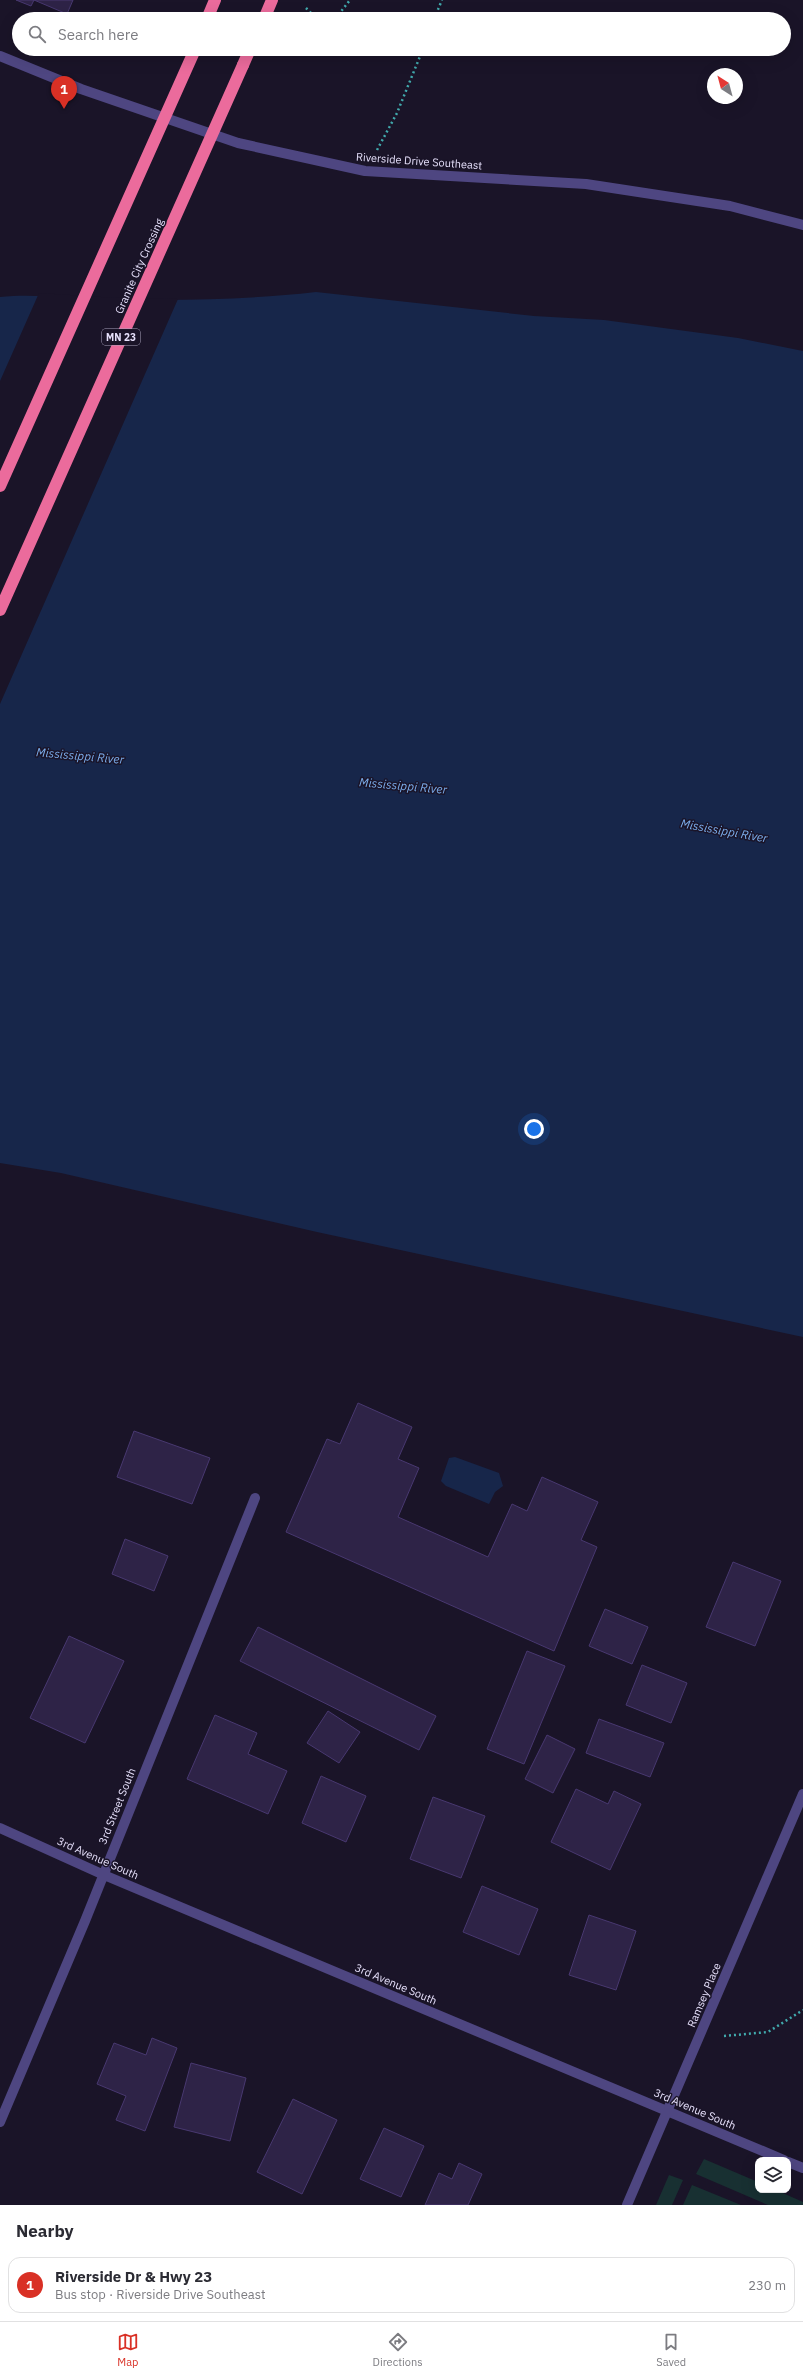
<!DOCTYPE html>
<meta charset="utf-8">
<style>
body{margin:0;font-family:"IBM Plex Sans",sans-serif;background:#f7f7f7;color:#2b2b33}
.controls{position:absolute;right:12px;bottom:12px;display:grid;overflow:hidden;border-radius:8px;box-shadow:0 4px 16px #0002}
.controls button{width:36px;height:36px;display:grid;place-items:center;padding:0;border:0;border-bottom:1px solid #e1e1e2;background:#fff;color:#2b2b33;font:20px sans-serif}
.compass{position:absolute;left:707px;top:68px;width:36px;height:36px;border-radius:50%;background:#fff;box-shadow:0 4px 16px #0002;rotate:324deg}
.you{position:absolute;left:534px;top:1129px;width:14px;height:14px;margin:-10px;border:3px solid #fff;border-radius:50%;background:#1a73e8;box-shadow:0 0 0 6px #1a73e833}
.badge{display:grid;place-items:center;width:26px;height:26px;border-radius:50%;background:#d93025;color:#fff;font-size:13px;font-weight:700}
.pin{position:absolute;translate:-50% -33px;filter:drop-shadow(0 1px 2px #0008)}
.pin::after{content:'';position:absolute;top:21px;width:14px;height:12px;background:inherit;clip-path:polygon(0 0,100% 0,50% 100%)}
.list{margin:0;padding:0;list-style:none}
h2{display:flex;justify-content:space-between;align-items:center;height:52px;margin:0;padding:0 16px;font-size:17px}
h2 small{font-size:13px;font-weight:400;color:#7c7c81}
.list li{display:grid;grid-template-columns:26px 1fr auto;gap:12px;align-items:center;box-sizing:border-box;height:56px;margin:0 8px 8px;padding:0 8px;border:1px solid #e1e1e2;border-radius:12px}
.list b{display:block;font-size:15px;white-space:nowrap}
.list p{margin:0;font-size:13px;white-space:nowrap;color:#7c7c81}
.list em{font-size:13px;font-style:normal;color:#7c7c81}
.icon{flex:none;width:22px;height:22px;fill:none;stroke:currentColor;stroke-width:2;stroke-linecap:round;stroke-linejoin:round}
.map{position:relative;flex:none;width:803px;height:2205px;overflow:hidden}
.search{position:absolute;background:#fff;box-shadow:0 4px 16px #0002;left:12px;right:12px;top:12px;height:44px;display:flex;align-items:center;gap:10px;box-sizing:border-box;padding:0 14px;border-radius:22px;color:#7c7c81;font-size:15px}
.sheet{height:116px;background:#fff}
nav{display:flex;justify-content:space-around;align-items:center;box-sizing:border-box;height:56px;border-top:1px solid #e1e1e2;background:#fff;font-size:11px;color:#7c7c81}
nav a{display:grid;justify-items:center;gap:2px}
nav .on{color:#d93025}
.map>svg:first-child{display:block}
.green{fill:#183032}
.water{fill:#17264a}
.pier{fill:#1a1428}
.building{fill:#2e2347;stroke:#483870}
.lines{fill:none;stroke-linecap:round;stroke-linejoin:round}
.path{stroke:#41aaad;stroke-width:2.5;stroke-dasharray:2 3;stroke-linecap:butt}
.minor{stroke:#4e4681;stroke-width:10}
.highway{stroke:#eb6b9c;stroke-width:12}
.highway-bridge{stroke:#eb6b9c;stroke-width:12}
.labels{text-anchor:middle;stroke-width:3;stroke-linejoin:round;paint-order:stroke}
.shield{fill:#1a1428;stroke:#a9a3bc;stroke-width:1}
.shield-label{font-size:10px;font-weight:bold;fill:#e6e0fb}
.street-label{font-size:11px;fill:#e6e0fb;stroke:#1a1428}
.water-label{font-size:12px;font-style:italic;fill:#7caeed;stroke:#1a1428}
</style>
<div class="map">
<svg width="803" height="2205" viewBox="0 0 803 2205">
<rect width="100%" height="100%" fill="#1a1428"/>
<!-- green -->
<path class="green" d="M704,2159L758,2182V2190H776L803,2202V2205H768L696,2174Z
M669,2175L683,2180L672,2205H656Z
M692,2185L741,2205H683Z"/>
<!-- water -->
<path class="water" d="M316,292L534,316L604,320L738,338L803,351V1337L317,1232L61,1173L0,1163V297C35,293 68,299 103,299C175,301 245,300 316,292Z
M455,1457L499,1473L503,1486L495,1492L489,1504L446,1486L441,1481L449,1458Z"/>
<!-- pier -->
<path class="pier" d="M39,293L101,297L178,299L0,704V381Z"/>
<!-- building -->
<path class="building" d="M16,0H73L67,14L34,0L31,6Z
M358,1403L412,1427L398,1459L419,1468L398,1517L488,1557L512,1504L527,1511L542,1477L598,1502L581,1540L597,1547L554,1651L286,1532L327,1439L340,1444Z
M134,1431L210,1458L192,1504L117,1477Z
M125,1539L168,1556L154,1591L112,1574Z
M733,1562L781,1581L755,1646L706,1627Z
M605,1609L648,1627L632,1664L589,1646Z
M258,1627L436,1716L419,1750L240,1661Z
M69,1636L124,1661L85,1743L30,1718Z
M527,1651L565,1666L524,1764L487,1749Z
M642,1665L687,1683L671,1723L626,1705Z
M328,1711L360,1732L339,1763L307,1743Z
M215,1715L257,1733L248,1754L287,1771L268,1814L187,1779Z
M599,1719L664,1743L650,1777L586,1753Z
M547,1735L575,1749L553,1793L525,1779Z
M321,1776L366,1796L346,1842L302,1823Z
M576,1789L608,1804L614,1791L641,1804L610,1870L551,1842Z
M433,1797L485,1816L461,1878L410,1859Z
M482,1886L538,1909L519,1955L463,1932Z
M589,1915L636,1931L616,1990L569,1975Z
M152,2038L177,2048L145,2131L116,2120L126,2096L97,2084L114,2043L146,2055Z
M191,2063L246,2078L230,2141L174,2127Z
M293,2099L337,2120L302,2194L257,2172Z
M384,2128L424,2146L401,2197L360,2179Z
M459,2163L482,2174L468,2205H425L439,2173L452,2179Z"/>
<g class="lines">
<!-- path -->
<path class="path" d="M306,8L313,15L339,14L350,0
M434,19L442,0
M377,150L397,113L423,49
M724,2036L768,2032L803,2010"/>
<!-- minor -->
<path class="minor" d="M0,56L81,89L238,143L365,171L586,184L730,206L803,225
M0,1828L104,1875L784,2160
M0,2122L85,1921L255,1498
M788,2162L803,2168
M627,2205L803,1794"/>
<!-- highway -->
<path class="highway" d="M207,19L215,0
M264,19L272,0
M243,65L250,49"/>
<!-- highway-bridge -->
<path class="highway-bridge" d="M0,486L193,54
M0,610L243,65"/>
</g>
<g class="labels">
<!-- shield labels -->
<rect class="shield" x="102" y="329" width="38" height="16" rx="3"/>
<g class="shield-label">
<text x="121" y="341">MN 23</text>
</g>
<!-- street labels -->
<g class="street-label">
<text transform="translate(419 161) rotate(4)" y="4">Riverside Drive Southeast</text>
<text transform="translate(139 266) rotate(-66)" y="4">Granite City Crossing</text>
<text transform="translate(117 1806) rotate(-68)" y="4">3rd Street South</text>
<text transform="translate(98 1858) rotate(24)" y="4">3rd Avenue South</text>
<text transform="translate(396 1984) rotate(23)" y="4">3rd Avenue South</text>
<text transform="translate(704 1995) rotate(-67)" y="4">Ramsey Place</text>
<text transform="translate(695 2109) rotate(23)" y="4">3rd Avenue South</text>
</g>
<!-- water labels -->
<g class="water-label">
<text transform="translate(80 756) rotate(5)" y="4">Mississippi River</text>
<text transform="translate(403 786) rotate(5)" y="4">Mississippi River</text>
<text transform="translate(724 831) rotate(10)" y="4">Mississippi River</text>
</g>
</g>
</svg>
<div class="controls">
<button><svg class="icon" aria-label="layers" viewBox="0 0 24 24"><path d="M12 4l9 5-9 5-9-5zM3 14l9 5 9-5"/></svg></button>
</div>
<svg class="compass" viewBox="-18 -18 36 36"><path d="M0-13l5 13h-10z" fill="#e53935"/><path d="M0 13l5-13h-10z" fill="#7c7c81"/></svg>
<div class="you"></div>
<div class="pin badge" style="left:64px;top:109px">1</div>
<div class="search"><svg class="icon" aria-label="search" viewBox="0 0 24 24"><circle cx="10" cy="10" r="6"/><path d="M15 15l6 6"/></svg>Search here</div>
</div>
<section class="sheet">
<h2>Nearby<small></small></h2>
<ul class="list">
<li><span class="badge">1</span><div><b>Riverside Dr &amp; Hwy 23</b><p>Bus stop · Riverside Drive Southeast</p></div><em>230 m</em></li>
</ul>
</section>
<nav>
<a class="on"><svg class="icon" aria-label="map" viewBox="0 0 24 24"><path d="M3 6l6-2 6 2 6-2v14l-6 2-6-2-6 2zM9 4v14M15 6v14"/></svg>Map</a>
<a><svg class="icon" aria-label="directions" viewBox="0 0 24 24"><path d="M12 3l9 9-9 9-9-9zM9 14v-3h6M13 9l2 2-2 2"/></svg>Directions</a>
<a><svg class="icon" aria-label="saved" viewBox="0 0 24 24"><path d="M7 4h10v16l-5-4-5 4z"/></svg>Saved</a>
</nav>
